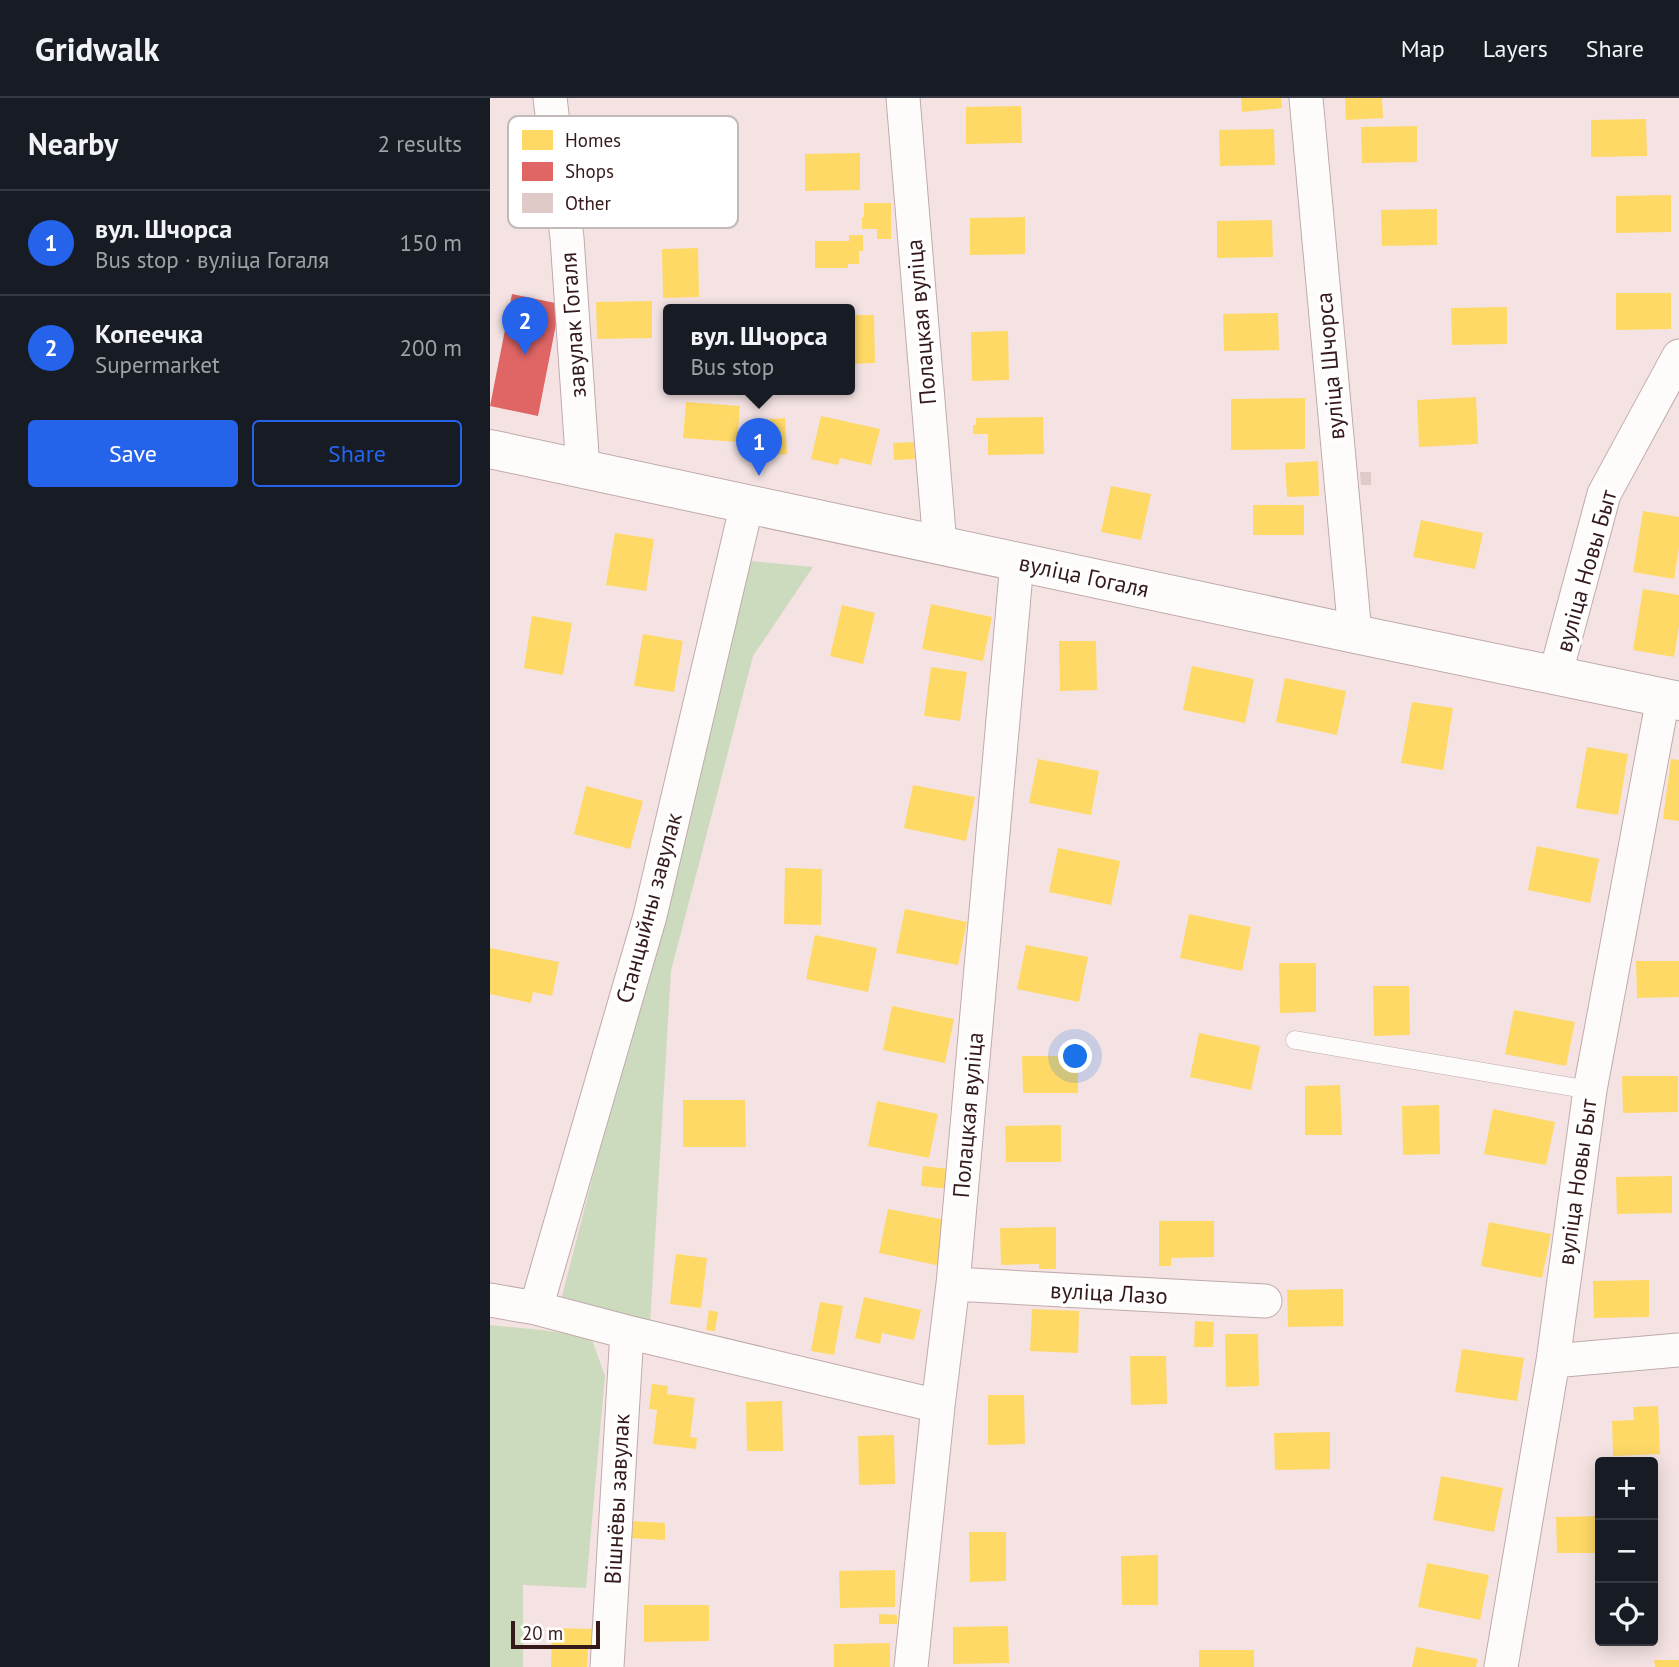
<!DOCTYPE html>
<meta charset="utf-8">
<style>
body{margin:0;font-family:"PT Sans",sans-serif;background:#242831;color:#f1f3f6}
.controls{position:absolute;right:21px;bottom:21px;display:grid;overflow:hidden;border-radius:7px;box-shadow:0 4px 18px #0003}
.controls button{width:63px;height:63px;display:grid;place-items:center;padding:0;border:0;border-bottom:2px solid #363941;background:#171b24;color:#f1f3f6;font:35px sans-serif}
.scale{position:absolute;left:21px;bottom:18px;width:89px;box-sizing:border-box;padding-left:7px;border:4px solid #351a1a;border-top:0;font-size:19px;line-height:24px;white-space:nowrap;color:#351a1a;-webkit-text-stroke:5px #fff;paint-order:stroke}
.you{position:absolute;left:586px;top:959px;width:24px;height:24px;margin:-18px;border:5px solid #fff;border-radius:50%;background:#1a73e8;box-shadow:0 0 0 10px #1a73e833}
.badge{display:grid;place-items:center;width:46px;height:46px;border-radius:50%;background:#2563eb;color:#fff;font-size:23px;font-weight:700}
.pin{position:absolute;translate:-50% -58px;filter:drop-shadow(0 2px 4px #0008)}
.pin::after{content:'';position:absolute;top:37px;width:24px;height:21px;background:inherit;clip-path:polygon(0 0,100% 0,50% 100%)}
.popup{position:absolute;left:173px;top:206px;width:192px;height:91px;box-sizing:border-box;display:grid;place-content:center;border-radius:7px;background:#171b24;filter:drop-shadow(0 2px 5px #0005);font-size:23px;white-space:nowrap;color:#9ea1a6}
.popup b{font-size:26px;color:#f1f3f6}
.popup::after{content:'';position:absolute;left:50%;top:100%;margin-left:-14px;border:14px solid transparent;border-top-color:#171b24}
.list{margin:0;padding:0;list-style:none}
h2{display:flex;justify-content:space-between;align-items:center;height:91px;margin:0;padding:0 28px;font-size:30px}
h2 small{font-size:23px;font-weight:400;color:#9ea1a6}
.list li{display:grid;grid-template-columns:46px 1fr auto;gap:21px;align-items:center;box-sizing:border-box;height:105px;padding:0 28px;border-top:2px solid #363941}
.list b{display:block;font-size:26px;white-space:nowrap}
.list p{margin:0;font-size:23px;white-space:nowrap;color:#9ea1a6}
.list em{font-size:23px;font-style:normal;color:#9ea1a6}
.actions{display:flex;gap:14px;padding:21px 28px}
.actions a{flex:1;padding:16px 0;border:2px solid #2563eb;border-radius:7px;text-align:center;font-size:24px;color:#2563eb}
.actions .main{background:#2563eb;color:#fff}
.icon{flex:none;width:38px;height:38px;fill:none;stroke:currentColor;stroke-width:2;stroke-linecap:round;stroke-linejoin:round}
.map{position:relative;flex:none;width:1189px;height:1569px;overflow:hidden}
header{display:flex;align-items:center;gap:42px;box-sizing:border-box;height:98px;padding:0 35px;background:#171b24;border-bottom:2px solid #363941}
header strong{font-size:33px}
nav{display:flex;gap:38px;margin-inline-start:auto;font-size:24px}
main{display:flex}
aside{flex:1;background:#171b24}
.map>svg:first-child{display:block}
.green{fill:#ccdbbe}
.homes{fill:#ffd966}
.shops{fill:#e06666}
.building{fill:#dfcac7}
.lines{fill:none;stroke-linecap:round;stroke-linejoin:round}
.service-casing{stroke:#c0abab;stroke-width:19}
.minor-casing{stroke:#c0abab;stroke-width:35}
.secondary-casing{stroke:#c0abab;stroke-width:40}
.service{stroke:#fefbfb;stroke-width:18}
.minor{stroke:#fefbfb;stroke-width:33}
.secondary{stroke:#fefbfb;stroke-width:38}
.labels{text-anchor:middle;stroke-width:7;stroke-linejoin:round;paint-order:stroke}
.street-label{font-size:23px;fill:#351a1a;stroke:#fff}
.key{fill:#fff;stroke:#c2baba;stroke-width:2}
.key-label{font-size:19px;fill:#351a1a}
</style>
<header>
<strong>Gridwalk</strong>
<nav><a>Map</a><a>Layers</a><a>Share</a></nav>
</header>
<main>
<aside>
<h2>Nearby<small>2 results</small></h2>
<ul class="list">
<li><span class="badge">1</span><div><b>вул. Шчорса</b><p>Bus stop · вуліца Гогаля</p></div><em>150 m</em></li>
<li><span class="badge">2</span><div><b>Копеечка</b><p>Supermarket</p></div><em>200 m</em></li>
</ul>
<div class="actions"><a class="main">Save</a><a>Share</a></div>
</aside>
<div class="map">
<svg width="1189" height="1569" viewBox="0 0 1189 1569">
<rect width="100%" height="100%" fill="#f5e3e3"/>
<!-- green -->
<path class="green" d="M261,463L323,469L263,558L181,873L160,1226L71,1202Z
M0,1227L52,1232L101,1239L115,1278L96,1490L33,1487V1569H0Z"/>
<!-- homes -->
<path class="homes" d="M751,0H791L792,10L752,14Z
M855,0H892L893,20L856,22Z
M531,8L532,45L476,46V9Z
M1156,21L1157,58L1101,59V22Z
M927,28V64L872,65L871,29Z
M784,31L785,67L730,68L729,32Z
M370,55V92L315,93V56Z
M158,65V102L103,103L102,66Z
M1181,97V134L1126,135V98Z
M374,105H401V141H387V131H372V119H374Z
M947,111V147L892,148L891,112Z
M535,119V156L480,157V120Z
M782,122L783,159L727,160V123Z
M359,137H373V153H369V166H358V170H325V143H359Z
M208,150L209,199L173,200L172,151Z
M1126,195H1181V231L1126,232Z
M162,203V240L107,241L106,204Z
M1017,209V246L962,247L961,210Z
M788,215L789,252L734,253L733,216Z
M360,217H384L385,265L360,266Z
M518,233L519,282L482,283L481,234Z
M986,299L988,346L929,349L927,302Z
M815,300V351L741,352V301Z
M196,304L250,308L247,344L193,340Z
M331,318L390,331L381,367L350,360L348,367L321,361Z
M553,319L554,356L498,357V336H483V327H486V320Z
M295,320L297,356L268,358L265,322Z
M424,344L425,361L404,362L403,345Z
M828,363L829,398L797,399L795,365Z
M621,388L661,396L651,442L611,434Z
M763,407H814V437H763Z
M1153,413L1189,419V450L1184,481L1143,474Z
M931,422L993,435L985,471L923,459Z
M125,435L164,441L156,493L116,487Z
M1153,491L1189,497V528L1184,559L1143,552Z
M441,506L502,519L493,563L432,551Z
M352,507L385,515L373,566L340,558Z
M42,518L82,525L73,577L34,570Z
M153,536L193,543L184,594L144,588Z
M569,543H606L607,592L570,593Z
M702,568L764,581L755,625L693,612Z
M441,569L477,574L470,623L434,618Z
M795,580L856,593L847,637L786,624Z
M922,604L963,610L953,672L911,665Z
M1097,649L1138,656L1128,717L1086,710Z
M548,661L609,673L601,717L539,705Z
M1181,661L1189,662V723L1173,721Z
M423,687L485,699L476,743L414,730Z
M96,688L153,703L140,751L84,736Z
M1047,748L1109,761L1100,805L1038,792Z
M568,750L630,763L621,807L559,794Z
M295,770L332,771L331,827L294,826Z
M415,811L477,824L468,867L406,855Z
M699,816L761,829L752,873L690,860Z
M325,837L387,850L378,894L316,881Z
M536,847L598,859L589,904L527,891Z
M0,850L69,864L62,898L43,894L41,905L0,896Z
M1146,863H1189V899L1147,900Z
M789,865H826V914L790,915Z
M883,888H919L920,937L884,938Z
M402,908L464,921L455,965L393,952Z
M1024,912L1085,924L1076,968L1015,956Z
M709,935L770,948L761,992L700,979Z
M532,958H588V995H533Z
M1132,978H1188V1014L1133,1015Z
M850,987L852,1037H815V988Z
M193,1002H255L256,1049H193Z
M387,1003L448,1016L439,1060L378,1048Z
M949,1007L950,1056L913,1057L912,1008Z
M1003,1011L1065,1024L1056,1067L994,1056Z
M571,1027V1064H516L515,1028Z
M433,1068L460,1071L459,1091L431,1088Z
M1182,1078V1115L1127,1116L1126,1079Z
M398,1111L460,1123L451,1168L389,1155Z
M669,1123H724V1159L681,1160V1168H669Z
M999,1124L1061,1136L1052,1180L991,1168Z
M566,1129V1171H549V1166L511,1167L510,1130Z
M186,1156L217,1160L211,1210L180,1206Z
M1159,1182V1219L1104,1220L1103,1183Z
M853,1191V1228L798,1229L797,1192Z
M374,1199L431,1212L424,1242L392,1235L390,1246L365,1240Z
M330,1204L353,1208L344,1257L321,1253Z
M542,1211L589,1213L588,1255L540,1253Z
M219,1212L228,1214L225,1233L216,1232Z
M705,1223L724,1224L723,1249H704Z
M735,1236H768L769,1288L736,1289Z
M972,1251L1034,1260L1027,1303L965,1294Z
M640,1258H676L677,1306L641,1307Z
M162,1286L178,1288L177,1296L205,1300L200,1339L207,1340L206,1351L163,1346L167,1312L159,1311Z
M498,1297H534L535,1346L498,1347Z
M292,1303L293,1353H257L256,1304Z
M1168,1308L1170,1356L1123,1358L1122,1323L1144,1322L1143,1309Z
M840,1334V1371L785,1372L784,1335Z
M404,1337L405,1386L369,1387L368,1338Z
M951,1378L1013,1390L1004,1434L943,1422Z
M1110,1418V1455H1067L1066,1419Z
M141,1423L175,1425V1442L140,1440Z
M479,1434H516V1483L480,1484Z
M668,1457V1507H632L631,1458Z
M937,1465L999,1477L990,1522L928,1509Z
M405,1472V1509L350,1510L349,1473Z
M154,1507H219V1543L154,1544Z
M389,1516L407,1517V1526H389Z
M518,1528L519,1565L463,1566V1529Z
M62,1530L107,1531V1551L98,1550L97,1569H61Z
M400,1545V1569H344V1546Z
M926,1549L988,1561L986,1569H922Z
M709,1552H764V1569H709Z
M1164,1562H1189V1569H1165Z"/>
<!-- shops -->
<path class="shops" d="M22,196L70,206L48,318L0,308Z"/>
<!-- building -->
<path class="building" d="M870,374H881V387H871Z"/>
<g class="lines">
<!-- service casing -->
<g class="service-casing">
<path id="service" d="M805,942L1100,992"/>
</g>
<!-- minor casing -->
<g class="minor-casing">
<path id="minor" d="M60,0L77,140L93,371
M413,0L450,447
M816,0L865,536
M1065,578L1114,396L1189,258
M463,1186L775,1203
M0,1202L46,1210L137,1234L448,1308
M46,1210L160,818L257,406
M1063,1263L1189,1252
M117,1569L137,1234
M421,1569L448,1308L463,1186L527,464
M1011,1569L1063,1263L1100,992L1173,600"/>
</g>
<!-- secondary casing -->
<g class="secondary-casing">
<path id="secondary" d="M0,351L865,536L1189,603"/>
</g>
<!-- service -->
<use href="#service" class="service"/>
<!-- minor -->
<use href="#minor" class="minor"/>
<!-- secondary -->
<use href="#secondary" class="secondary"/>
</g>
<g class="labels">
<!-- street labels -->
<g class="street-label">
<text transform="translate(431 224) rotate(-95)" y="8">Полацкая вуліца</text>
<text transform="translate(83 227) rotate(-94)" y="8">завулак Гогаля</text>
<text transform="translate(840 268) rotate(-95)" y="8">вуліца Шчорса</text>
<text transform="translate(1096 473) rotate(-74)" y="8">вуліца Новы Быт</text>
<text transform="translate(594 478) rotate(12)" y="8">вуліца Гогаля</text>
<text transform="translate(159 810) rotate(-75)" y="8">Станцыйны завулак</text>
<text transform="translate(478 1017) rotate(-85)" y="8">Полацкая вуліца</text>
<text transform="translate(1087 1084) rotate(-82)" y="8">вуліца Новы Быт</text>
<text transform="translate(619 1195) rotate(3)" y="8">вуліца Лазо</text>
<text transform="translate(127 1401) rotate(-87)" y="8">Вішнёвы завулак</text>
</g>
</g>
<!-- legend -->
<rect x="18" y="18" width="230" height="112" rx="10" class="key"/>
<rect x="32" y="32" width="31" height="20" fill="#ffd966"/>
<rect x="32" y="64" width="31" height="19" fill="#e06666"/>
<rect x="32" y="95" width="31" height="20" fill="#dfcac7"/>
<g class="key-label">
<text x="75" y="49">Homes</text>
<text x="75" y="80">Shops</text>
<text x="75" y="112">Other</text>
</g>
</svg>
<div class="controls">
<button>+</button>
<button>−</button>
<button><svg class="icon" aria-label="locate" viewBox="0 0 24 24"><circle cx="12" cy="12" r="6"/><path d="M12 2v4M12 18v4M2 12h4M18 12h4"/></svg></button>
</div>
<div class="scale">20 m</div>
<div class="you"></div>
<div class="pin badge" style="left:269px;top:378px">1</div>
<div class="popup"><b>вул. Шчорса</b>Bus stop</div>
<div class="pin badge" style="left:35px;top:257px">2</div>
</div>
</main>
